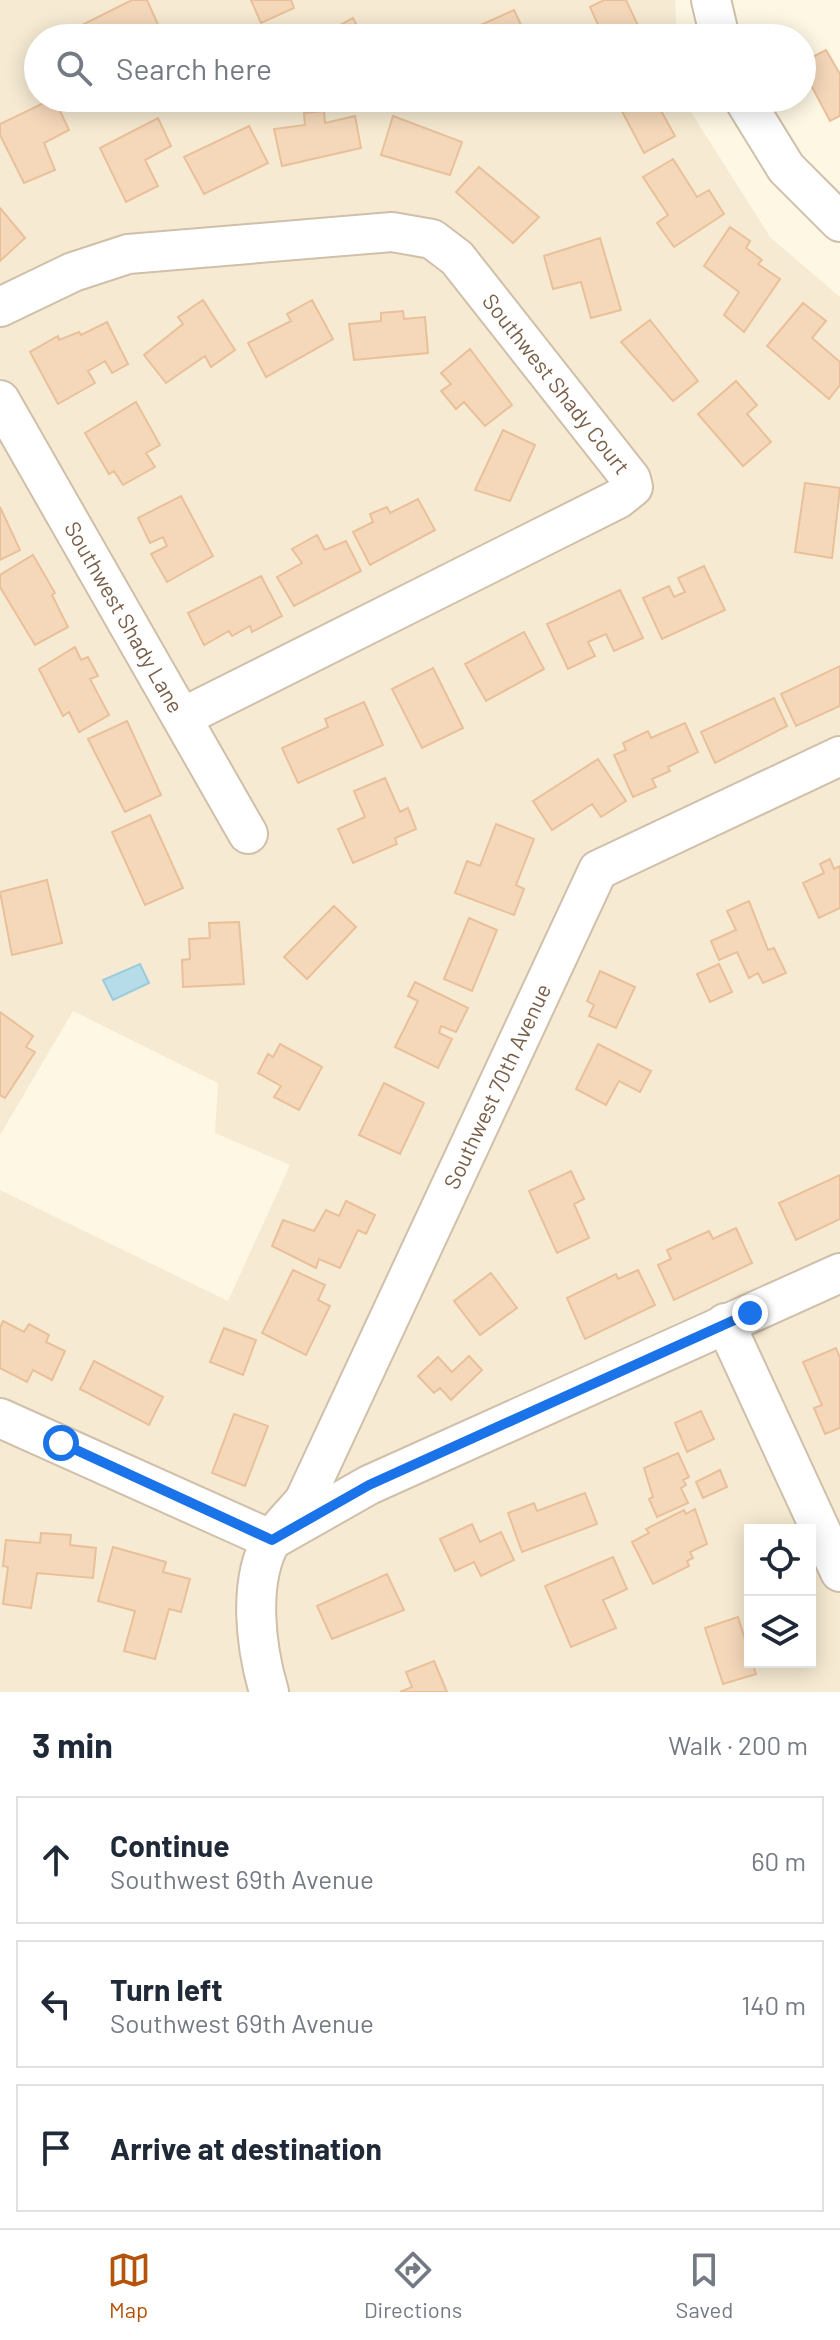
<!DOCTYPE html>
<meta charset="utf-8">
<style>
body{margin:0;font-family:Barlow,sans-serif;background:#f2f2f3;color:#1f2937}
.controls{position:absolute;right:24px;bottom:24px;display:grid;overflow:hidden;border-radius:0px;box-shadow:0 4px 20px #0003}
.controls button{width:72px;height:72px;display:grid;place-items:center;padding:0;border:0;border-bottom:2px solid #e0e1e3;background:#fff;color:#1f2937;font:40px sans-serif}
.stop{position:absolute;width:24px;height:24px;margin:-18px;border:6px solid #1a73e8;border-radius:50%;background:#fff}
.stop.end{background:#1a73e8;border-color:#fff;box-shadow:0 2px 8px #0008}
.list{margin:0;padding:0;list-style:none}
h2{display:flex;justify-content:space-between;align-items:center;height:104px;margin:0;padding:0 32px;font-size:34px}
h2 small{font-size:26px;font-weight:400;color:#747a83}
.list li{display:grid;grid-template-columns:52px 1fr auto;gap:24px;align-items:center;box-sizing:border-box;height:128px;margin:0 16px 16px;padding:0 16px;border:2px solid #e0e1e3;border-radius:0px}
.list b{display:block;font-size:30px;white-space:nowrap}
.list p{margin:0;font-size:26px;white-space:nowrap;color:#747a83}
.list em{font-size:26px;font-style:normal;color:#747a83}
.icon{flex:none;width:44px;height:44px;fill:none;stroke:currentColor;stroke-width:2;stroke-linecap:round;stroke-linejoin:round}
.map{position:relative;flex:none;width:840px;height:1692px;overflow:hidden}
.search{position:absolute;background:#fff;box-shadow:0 4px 20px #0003;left:24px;right:24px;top:24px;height:88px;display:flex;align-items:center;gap:20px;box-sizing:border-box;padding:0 28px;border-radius:44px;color:#747a83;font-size:30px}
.sheet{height:536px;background:#fff}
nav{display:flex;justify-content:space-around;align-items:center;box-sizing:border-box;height:112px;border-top:2px solid #e0e1e3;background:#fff;font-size:22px;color:#747a83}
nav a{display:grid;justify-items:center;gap:4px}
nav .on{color:#b45309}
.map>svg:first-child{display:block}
.residential{fill:#f6ead2;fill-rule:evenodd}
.water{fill:#b7dce9;stroke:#9ccbdc;stroke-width:2}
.building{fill:#f5d8ba;stroke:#e9c099;stroke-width:2}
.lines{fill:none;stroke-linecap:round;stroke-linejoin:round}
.minor-casing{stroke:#d0bfa9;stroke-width:42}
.minor{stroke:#fff;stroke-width:38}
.route{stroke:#1a73e8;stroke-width:10}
.labels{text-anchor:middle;stroke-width:8;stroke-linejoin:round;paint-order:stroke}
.street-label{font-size:22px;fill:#795e47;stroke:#fffaec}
</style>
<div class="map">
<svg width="840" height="1692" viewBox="0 0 840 1692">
<rect width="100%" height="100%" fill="#fef7e4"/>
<!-- residential -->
<path class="residential" d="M0,0H675L677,38H38V98H682L770,237L840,297V1692H0V1190L228,1301L290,1165L215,1133L218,1083L73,1011L0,1135ZM750,1530H810V1662H750Z"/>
<!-- water -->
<path class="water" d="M140,964L149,983L113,1000L103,980Z"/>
<!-- building -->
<path class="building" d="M132,0H147L164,38H85L80,26Z
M251,0H291L294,8L261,23Z
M604,0H626L643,36L604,38L590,7Z
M514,10L522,27L527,25L533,38H478L474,28Z
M353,18L363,38H343L337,27Z
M826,50L840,74V116L830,121L802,68V62Z
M54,98L69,130L44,143L55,170L24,183L0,135V124Z
M615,98H654L675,136L644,153Z
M324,111L325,123L355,116L361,148L282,166L274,129L305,125L304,113Z
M393,116L462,142L450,175L381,155Z
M158,118L171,146L145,160L158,186L126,202L100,148Z
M249,126L268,163L204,194L184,157Z
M673,159L697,197L709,190L724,214L674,247L657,223L668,215L643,177Z
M479,167L539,217L513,243L456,192Z
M0,208L25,238L0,261Z
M730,227L750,241L746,248L762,260L758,264L780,279L744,332L724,315L739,292L704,266Z
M600,238L621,310L591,318L581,282L553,289L544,256Z
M203,300L235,350L211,367L205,356L166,383L144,355L183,324L178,317Z
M312,300L333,339L266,377L248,343L291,321L287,314Z
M803,303L826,321L812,338L840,362V385L829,399L767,346Z
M403,311L404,319L425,317L428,353L354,360L349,324L381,321V313Z
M650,320L698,381L673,401L621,342Z
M107,322L128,364L112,373L105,361L88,371L95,383L58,404L30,352L58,336L59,340L79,332L81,335Z
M470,349L512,405L485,426L464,402L456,409L441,391L451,384L441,373Z
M736,381L757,405L747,414L771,442L743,466L698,414Z
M136,402L160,445L146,453L155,467L123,485L114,471L109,474L85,433Z
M503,430L535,445L510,501L475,490Z
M805,483L840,488L832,558L795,552Z
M181,496L213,556L167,582L151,554L167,546L163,537L150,543L138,518Z
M418,499L435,530L370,565L353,532L373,522L370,514L387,507L390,513Z
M0,507L20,550L0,560Z
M317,535L325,550L346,541L361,571L294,606L277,577L302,563L292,549Z
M33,555L55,593L52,595L68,627L35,645L0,587V575Z
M704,566L725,610L662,639L643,598L669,586L674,597L685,592L678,578Z
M261,576L282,616L252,632L250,626L232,636L229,631L204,645L188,613Z
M620,590L643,638L614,651L606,634L588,642L595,656L568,669L547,624Z
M524,632L544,669L486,701L465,664Z
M75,647L81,660L88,657L98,676L90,679L109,715L79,732L69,712L63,716L39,669Z
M840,666V706L796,726L781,694Z
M433,668L463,728L422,748L392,689Z
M774,698L787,726L715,763L701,732Z
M364,702L383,745L298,783L282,748L328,727L325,719Z
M127,721L161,795L125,812L88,739Z
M685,723L698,752L668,767L670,771L652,779L656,787L633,797L614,755L626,750L623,743L648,731L651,738Z
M598,759L626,801L601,817L592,804L552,830L533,801Z
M385,778L400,812L408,808L416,829L395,838L397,844L353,863L338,829L365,817L354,791Z
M150,815L183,888L145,905L112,832Z
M496,824L534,839L516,885L524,889L514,915L455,893L467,861L480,866Z
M830,859L834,869L840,866V908L819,918L803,883L824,873L820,864Z
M47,880L62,943L12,955L0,892Z
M749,901L768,950L774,948L786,973L763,983L758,973L749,978L737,952L719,960L711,941L736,930L727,911Z
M334,906L356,927L307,979L284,957Z
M469,918L497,930L472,991L444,979Z
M239,922L244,984L183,987L182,960L190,959L189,939L210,938L209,923Z
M719,964L732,992L710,1002L697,974Z
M600,971L635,987L616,1028L589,1016L594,1005L587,1001Z
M415,982L468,1008L456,1032L441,1026L439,1033L452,1039L438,1068L395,1047L418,1001L408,996Z
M0,1012L33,1036L26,1047L35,1052L5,1098L0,1095Z
M280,1044L322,1067L299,1110L274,1097L281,1086L258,1073L268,1054L273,1057Z
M598,1044L651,1071L640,1092L619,1081L606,1105L576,1089Z
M384,1083L424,1103L400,1154L359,1135Z
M571,1171L584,1199L574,1204L589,1238L557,1253L529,1191Z
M840,1175V1219L796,1240L779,1203Z
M346,1201L375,1215L366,1234L358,1230L340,1268L319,1259L316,1268L272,1246L283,1220L314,1231L326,1210L339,1216Z
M736,1228L752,1263L674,1300L658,1265L671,1259L667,1250L709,1231L713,1239Z
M293,1270L325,1285L318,1300L330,1306L306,1355L262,1333Z
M638,1270L655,1305L585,1339L567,1298L616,1274L618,1279Z
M491,1273L517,1308L480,1335L454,1301Z
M3,1321L24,1332L29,1324L49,1335L46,1342L65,1351L52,1380L33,1370L27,1382L0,1368V1328Z
M224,1328L256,1340L243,1375L210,1362Z
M836,1348L840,1358V1428L825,1434L814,1408L822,1405L803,1362Z
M469,1356L482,1370L451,1400L440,1388L434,1393L418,1376L438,1357L452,1372Z
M94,1361L163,1397L149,1425L80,1389Z
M701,1411L714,1439L687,1452L675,1423Z
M234,1414L268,1426L245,1486L212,1473Z
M678,1453L689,1477L683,1480L686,1485L681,1488L688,1503L657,1517L649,1499L653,1497L644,1468Z
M720,1470L727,1487L703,1498L696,1482Z
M585,1493L597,1524L522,1552L508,1513L534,1503L537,1511Z
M695,1509L707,1544L690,1552L693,1558L687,1561L689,1566L653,1584L632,1542L649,1533L646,1529L684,1510L686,1514Z
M472,1524L480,1542L501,1532L514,1560L481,1576L474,1562L455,1571L440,1539Z
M41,1533L71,1535L70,1545L96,1548L93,1578L37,1573L31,1608L3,1604L8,1567L3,1566L6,1540L40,1543Z
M113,1547L166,1562L163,1572L190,1579L181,1612L169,1609L155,1659L124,1651L135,1611L98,1601Z
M613,1557L627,1589L603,1600L616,1628L571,1647L545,1586Z
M387,1574L404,1610L332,1639L317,1606Z
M738,1617L756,1674L723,1684L705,1628Z
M434,1661L447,1692H400L412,1687L406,1672Z"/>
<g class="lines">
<!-- minor casing -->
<g class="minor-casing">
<g id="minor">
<path d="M711,0L720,38"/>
<path d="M743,98L786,168L840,222"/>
<path id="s1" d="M0,307L73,272L128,254L392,232L432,239L457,258L631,479L633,487L618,499L183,717"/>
<path id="s2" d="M0,400L248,834"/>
<path d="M725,1323L840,1572"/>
<path d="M0,1418L272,1540L369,1485L840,1273"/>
<path id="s3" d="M269,1692C256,1648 247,1582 272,1539C280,1526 294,1513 304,1501L598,870L840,756"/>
</g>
</g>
<!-- minor -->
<use href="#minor" class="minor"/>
</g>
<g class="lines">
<!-- route -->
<path class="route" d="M61,1443L272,1540L369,1485L750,1313"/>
</g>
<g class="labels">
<!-- street labels -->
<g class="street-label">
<text dy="8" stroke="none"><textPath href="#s1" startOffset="636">Southwest Shady Court</textPath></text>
<text dy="8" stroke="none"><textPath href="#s2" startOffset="250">Southwest Shady Lane</textPath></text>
<text dy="8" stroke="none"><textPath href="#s3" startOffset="664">Southwest 70th Avenue</textPath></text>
</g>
</g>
</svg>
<div class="controls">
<button><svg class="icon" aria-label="locate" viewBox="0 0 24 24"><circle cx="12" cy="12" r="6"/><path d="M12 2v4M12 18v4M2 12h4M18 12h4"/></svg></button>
<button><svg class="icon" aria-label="layers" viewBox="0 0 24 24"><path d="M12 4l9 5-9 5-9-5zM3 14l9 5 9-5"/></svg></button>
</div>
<div class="stop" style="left:61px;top:1443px"></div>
<div class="stop end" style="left:750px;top:1313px"></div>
<div class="search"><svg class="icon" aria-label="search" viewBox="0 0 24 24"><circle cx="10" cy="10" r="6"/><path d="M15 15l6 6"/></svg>Search here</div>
</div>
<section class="sheet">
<h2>3 min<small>Walk · 200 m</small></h2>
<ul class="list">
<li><svg class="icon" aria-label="ahead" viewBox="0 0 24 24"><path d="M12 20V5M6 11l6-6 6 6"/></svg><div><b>Continue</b><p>Southwest 69th Avenue</p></div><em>60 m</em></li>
<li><svg class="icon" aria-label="left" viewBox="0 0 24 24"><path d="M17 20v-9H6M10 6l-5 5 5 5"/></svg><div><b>Turn left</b><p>Southwest 69th Avenue</p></div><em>140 m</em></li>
<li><svg class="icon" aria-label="arrive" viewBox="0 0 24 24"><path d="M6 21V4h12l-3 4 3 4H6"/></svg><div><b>Arrive at destination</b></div></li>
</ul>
</section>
<nav>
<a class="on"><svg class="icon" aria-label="map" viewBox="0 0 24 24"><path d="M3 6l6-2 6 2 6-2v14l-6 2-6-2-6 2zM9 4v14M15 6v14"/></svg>Map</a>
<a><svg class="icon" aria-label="directions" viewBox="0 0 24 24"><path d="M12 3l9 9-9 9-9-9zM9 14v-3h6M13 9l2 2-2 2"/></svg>Directions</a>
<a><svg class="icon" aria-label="saved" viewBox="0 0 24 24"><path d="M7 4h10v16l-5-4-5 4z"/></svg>Saved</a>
</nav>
